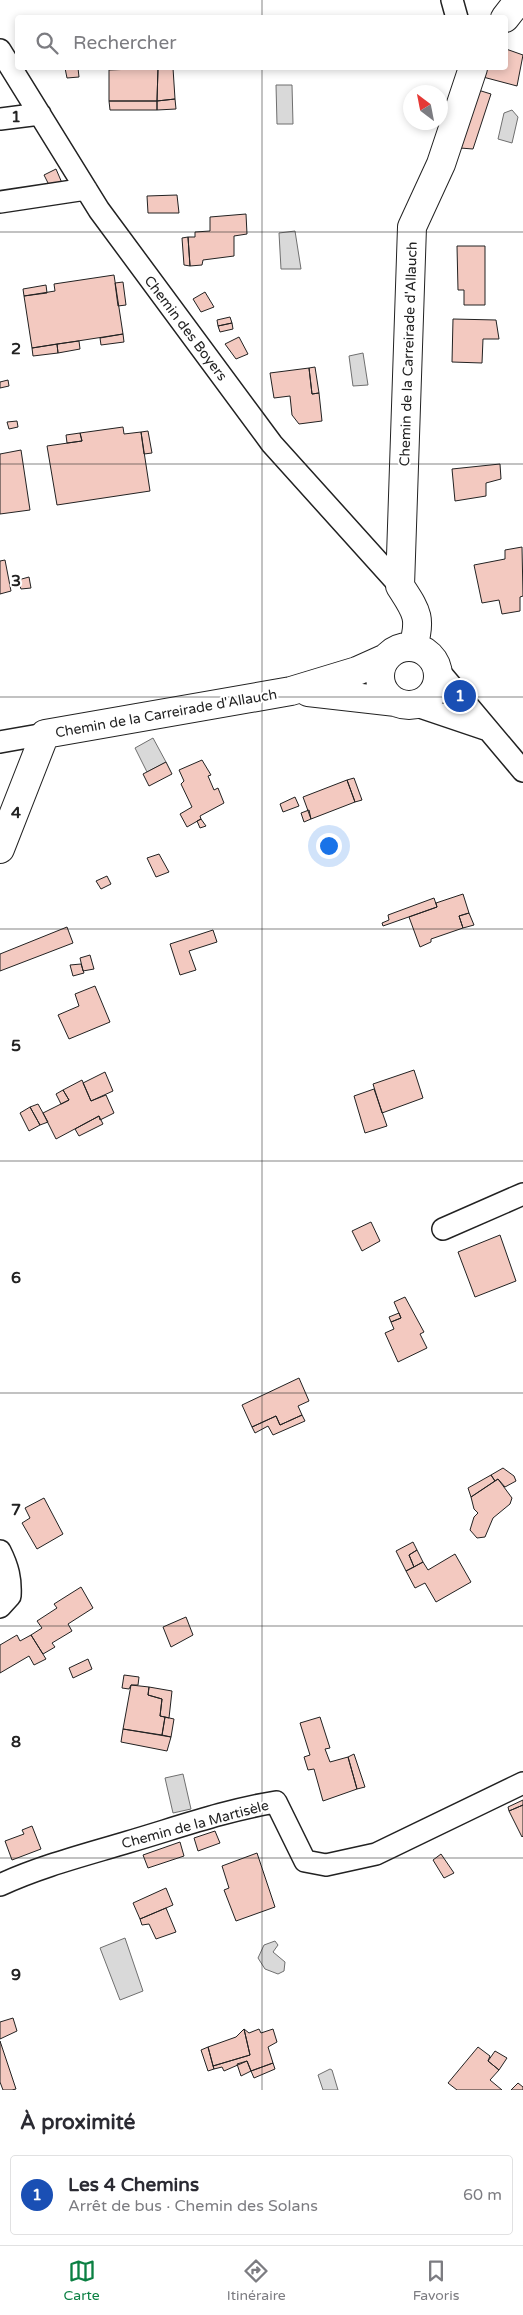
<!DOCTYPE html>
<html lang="fr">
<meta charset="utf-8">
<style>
body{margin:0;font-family:"Varela Round",sans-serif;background:#f7f7f7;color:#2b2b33}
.compass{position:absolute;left:403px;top:85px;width:45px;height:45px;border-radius:50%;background:#fff;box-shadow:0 2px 8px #0003;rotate:328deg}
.you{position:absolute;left:328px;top:845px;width:18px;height:18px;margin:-12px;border:4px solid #fff;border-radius:50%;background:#1a73e8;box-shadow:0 0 0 8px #1a73e833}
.badge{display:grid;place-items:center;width:32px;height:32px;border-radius:50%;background:#0b8043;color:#fff;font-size:16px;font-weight:700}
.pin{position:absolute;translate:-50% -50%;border:2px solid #fff;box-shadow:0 1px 5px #0006}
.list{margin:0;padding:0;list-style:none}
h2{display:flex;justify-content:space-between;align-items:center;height:65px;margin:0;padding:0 20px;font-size:21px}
h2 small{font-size:16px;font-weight:400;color:#7c7c81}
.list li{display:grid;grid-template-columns:32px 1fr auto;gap:15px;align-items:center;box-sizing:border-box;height:80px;margin:0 10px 10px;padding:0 10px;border:1px solid #e1e1e2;border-radius:5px}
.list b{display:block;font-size:19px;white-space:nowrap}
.list p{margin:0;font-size:16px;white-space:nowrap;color:#7c7c81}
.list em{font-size:16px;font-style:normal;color:#7c7c81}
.icon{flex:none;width:28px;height:28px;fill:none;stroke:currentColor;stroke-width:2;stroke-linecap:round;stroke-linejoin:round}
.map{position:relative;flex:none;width:523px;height:2090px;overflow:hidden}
.search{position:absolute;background:#fff;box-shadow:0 2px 8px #0003;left:15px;right:15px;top:15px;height:55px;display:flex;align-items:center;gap:12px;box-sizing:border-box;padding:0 18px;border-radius:5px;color:#7c7c81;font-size:19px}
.sheet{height:155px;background:#fff}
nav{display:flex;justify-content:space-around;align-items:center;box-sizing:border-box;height:70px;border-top:1px solid #e1e1e2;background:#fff;font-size:14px;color:#7c7c81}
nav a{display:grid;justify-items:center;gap:2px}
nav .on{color:#0b8043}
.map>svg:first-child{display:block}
.water{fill:#d9d9d9;stroke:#6f6f6f}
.building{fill:#f3c9c0;stroke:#222}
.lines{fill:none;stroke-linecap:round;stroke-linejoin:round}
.street-casing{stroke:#222;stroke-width:24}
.secondary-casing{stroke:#222;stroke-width:30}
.street{stroke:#fff;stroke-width:21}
.secondary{stroke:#fff;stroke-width:28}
.grid{fill:none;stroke:#222;stroke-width:1;stroke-opacity:0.55}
.labels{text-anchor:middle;stroke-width:4;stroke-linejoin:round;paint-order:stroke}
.street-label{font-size:14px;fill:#222;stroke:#fff}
.grid-label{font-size:16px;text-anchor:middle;font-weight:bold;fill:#222;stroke:#fff;stroke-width:4;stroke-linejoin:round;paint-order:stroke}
</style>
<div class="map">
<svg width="523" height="2090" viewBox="0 0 523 2090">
<rect width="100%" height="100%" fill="#fff"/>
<!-- water -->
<path class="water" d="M276,85H292L293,124H277Z
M512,110L518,117L512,143L498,139L504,113Z
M295,231L301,269H281L279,233Z
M363,353L368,385L353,386L349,356Z
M153,738L166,762L147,772L135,748Z
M183,1774L191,1809L173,1813L165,1778Z
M125,1938L143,1991L120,2000L100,1948Z
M275,1941L278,1945L273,1952L285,1962L284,1971L278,1974L265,1969L258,1958L264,1945Z
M330,2069L332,2070L338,2090H323L318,2075Z"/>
<!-- building -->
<path class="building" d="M506,49L523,55L517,86L483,77L485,68H506Z
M65,68H78L79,77L67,78Z
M158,68L157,101H109V70Z
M158,68H173L175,99L157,101Z
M478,90L491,94L473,149L460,148Z
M175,99L176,109L157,110V101Z
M109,101H157V110H110Z
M56,169L62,183L50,187L44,175Z
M177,195L179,213H148L147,196Z
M246,214L247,234L234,236V256L203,260L202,265L190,266L188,237H195V232L210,231V217Z
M188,237L190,266L184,265L182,238Z
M457,246H485V305H464V290H458Z
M114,275L123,334L32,348L24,296L55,291L54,284Z
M123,282L126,305L118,306L115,283Z
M46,285L47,293L24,296L23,289Z
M205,292L214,307L201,312L193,299Z
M230,317L232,323L218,326L217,320Z
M453,319L496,320L499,339H483L482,363L452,362Z
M232,323L233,329L220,332L218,326Z
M123,334L124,342L101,345L100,338Z
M239,337L248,354L236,359L225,344Z
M79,341L80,349L58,353L57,344Z
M57,344L58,353L33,356L32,348Z
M315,367L319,393L312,394L309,368Z
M309,368L312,394L319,393L322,421L299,424L292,415L290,396L274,398L270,373Z
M8,380L9,386L0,388V382Z
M17,421L18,427L9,429L7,422Z
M123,427L124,434L141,432L150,491L57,505L47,446L82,441L80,433Z
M148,431L152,453L144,454L141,432Z
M80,433L82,441L67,443L66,435Z
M21,450L30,510L0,514V454Z
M500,464L501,479L486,483V496L455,501L452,469Z
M522,547L523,596L520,597V611L502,614L499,600L482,603L474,565L505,559V550Z
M5,560L11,591L0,594V561Z
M29,577L31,588L21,589L18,580Z
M202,760L211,775L208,776L214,790L218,788L224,803L200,816L201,819L187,827L180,814L192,807L181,784L184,781L179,770Z
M166,762L172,774L149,786L143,774Z
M354,778L362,800L355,802L347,780Z
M347,780L355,802L311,819L303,797Z
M295,797L299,806L283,812L280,804Z
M309,810L311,819L304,822L301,813Z
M201,819L206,826L200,828L197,821Z
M159,854L169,872L156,877L147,858Z
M107,876L111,884L101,889L96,881Z
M463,894L469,913L459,916L463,928L431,939V942L420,947L409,917L437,907L436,903Z
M434,898L437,907L383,926L382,923L389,920L388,915Z
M469,913L474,925L463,928L459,916Z
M67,927L73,943L0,971V954Z
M213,930L217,942L189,951L196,970L180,975L170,944Z
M90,955L94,969L83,971L80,958Z
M81,964L84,973L73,976L70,965Z
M95,986L110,1022L69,1039L58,1015L79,1006L75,994Z
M414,1070L423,1098L382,1113L373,1084Z
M105,1072L113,1091L91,1101L83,1083Z
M82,1080L91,1101L106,1095L114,1113L100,1120L99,1116L56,1139L43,1113L69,1100L63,1090Z
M374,1089L387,1126L365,1133L354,1096Z
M63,1090L69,1100L61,1104L56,1094Z
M38,1104L48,1122L40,1125L30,1107Z
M30,1107L40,1125L29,1131L20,1113Z
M99,1116L103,1124L79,1136L75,1129Z
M371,1222L380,1241L362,1251L352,1231Z
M500,1235L516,1281L475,1297L458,1252Z
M405,1297L424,1332L420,1334L427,1348L398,1362L385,1333L394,1329L391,1322L401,1318L394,1302Z
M399,1313L401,1318L391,1322L389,1317Z
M299,1378L309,1401L298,1406L302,1415L280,1425L276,1416L252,1427L242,1405Z
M302,1415L305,1421L273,1435L268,1426L255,1433L252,1427L276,1416L280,1425Z
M503,1468L514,1476L516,1481L505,1487L498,1479L495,1481L491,1475Z
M491,1475L495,1481L471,1497L468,1488Z
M498,1479L512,1498L510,1504L493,1518L485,1537L477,1538L470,1530L474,1517L478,1513L474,1509L471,1497Z
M44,1498L63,1534L37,1549L22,1523L30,1518L25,1508Z
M413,1542L417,1550L409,1555L414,1567L406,1571L396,1551Z
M417,1550L423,1562L414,1567L409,1555Z
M455,1554L471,1582L436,1602L425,1583L415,1588L406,1571L423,1562L428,1570Z
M81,1587L93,1608L68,1624L72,1631L52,1643L55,1647L43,1654L31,1635L42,1628L37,1621L57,1608L54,1604Z
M186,1617L193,1635L171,1647L163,1627Z
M17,1635L20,1641L31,1635L46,1659L34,1665L29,1656L0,1673V1645Z
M88,1659L92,1669L73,1678L69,1668Z
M124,1675L139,1677L138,1685H131L129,1689L122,1688Z
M131,1685L149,1687L148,1695L162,1699L160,1716L165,1717L162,1735L123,1729Z
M149,1687L172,1691L169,1718L160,1716L162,1699L148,1695Z
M165,1717L174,1719L171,1737L162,1735Z
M320,1717L330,1748L325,1749L330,1762L348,1757L357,1789L323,1801L314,1769L308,1770L304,1757L310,1755L300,1723Z
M123,1729L171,1737L167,1751L121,1742Z
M354,1754L365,1787L357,1789L348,1757Z
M523,1800V1805L509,1811L508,1807Z
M523,1805V1836L522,1837L509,1811Z
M32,1826L41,1849L12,1860L5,1841L24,1834L22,1830Z
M215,1831L220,1843L198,1851L194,1838Z
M180,1842L184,1856L148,1868L143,1855Z
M257,1853L275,1907L236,1921L224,1890L229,1888L222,1866Z
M441,1854L454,1873L444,1878L433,1860Z
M166,1888L173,1905L140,1919L133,1903Z
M166,1908L176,1932L156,1939L149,1924L142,1925L140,1919Z
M13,2018L17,2031L0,2039V2022Z
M244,2029L250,2055L213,2066L208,2047L236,2037Z
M244,2029L249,2033L259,2029L261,2033L273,2029L277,2042L268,2047L273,2063L251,2071L247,2061L224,2071L222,2067L214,2069L213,2066L250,2055Z
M0,2041L16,2089L12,2090H3L0,2082Z
M208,2047L214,2069L208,2071L201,2050Z
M478,2047L490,2056L488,2061L499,2070L490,2080L502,2090H457L448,2083Z
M495,2051L507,2058L499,2070L488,2061Z
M247,2061L251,2071L241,2076L237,2064Z
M273,2063L275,2069L254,2078L251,2071Z
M518,2083L523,2087V2090H511Z"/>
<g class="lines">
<!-- street casing -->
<g class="street-casing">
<path id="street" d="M452,0L457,18
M0,50L99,210L272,444L400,586
M0,119L40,114
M0,202L86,189
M438,670L523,771
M414,705L488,730
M0,742L45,734
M443,1229L523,1194
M0,1551C8,1567 11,1579 10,1596L0,1607
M0,1885C41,1866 85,1855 128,1842C176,1828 226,1810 276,1802L305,1861L326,1865L376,1854L523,1783"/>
</g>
<!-- secondary casing -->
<g class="secondary-casing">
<path id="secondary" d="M505,18L519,0
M380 676a29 29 0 1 1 58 0a29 29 0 1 1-58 0Z
M413,647C422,617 416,611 400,586L412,227L441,164L473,68
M308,692L396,702
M0,849L45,734L291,691L357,671L386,658"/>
</g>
<!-- street -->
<use href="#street" class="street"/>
<!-- secondary -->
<use href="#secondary" class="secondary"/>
</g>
<!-- grid -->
<path class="grid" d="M262,0V18M262,68V2090M0,232H523M0,464H523M0,697H523M0,929H523M0,1161H523M0,1393H523M0,1626H523M0,1858H523"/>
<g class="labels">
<!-- street labels -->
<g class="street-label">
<text transform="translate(186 328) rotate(53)" y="5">Chemin des Boyers</text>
<text transform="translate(408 354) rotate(-88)" y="5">Chemin de la Carreirade d'Allauch</text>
<text transform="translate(166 713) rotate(-10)" y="5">Chemin de la Carreirade d'Allauch</text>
<text transform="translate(195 1824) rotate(-15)" y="5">Chemin de la Martisèle</text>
</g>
</g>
<g class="grid-label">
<text x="16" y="122">1</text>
<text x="16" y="354">2</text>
<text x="16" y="586">3</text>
<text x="16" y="818">4</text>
<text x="16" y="1051">5</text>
<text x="16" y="1283">6</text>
<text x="16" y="1515">7</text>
<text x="16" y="1747">8</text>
<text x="16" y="1980">9</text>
</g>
</svg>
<svg class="compass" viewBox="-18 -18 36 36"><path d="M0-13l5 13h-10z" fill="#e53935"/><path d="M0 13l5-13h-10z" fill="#7c7c81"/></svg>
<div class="you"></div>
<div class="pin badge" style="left:460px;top:696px;background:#1a4fb4">1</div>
<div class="search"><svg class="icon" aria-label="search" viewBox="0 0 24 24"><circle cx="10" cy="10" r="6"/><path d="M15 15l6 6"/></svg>Rechercher</div>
</div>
<section class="sheet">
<h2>À proximité<small></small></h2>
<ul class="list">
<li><span class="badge" style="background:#1a4fb4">1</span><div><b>Les 4 Chemins</b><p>Arrêt de bus · Chemin des Solans</p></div><em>60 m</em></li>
</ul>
</section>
<nav>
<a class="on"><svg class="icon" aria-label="map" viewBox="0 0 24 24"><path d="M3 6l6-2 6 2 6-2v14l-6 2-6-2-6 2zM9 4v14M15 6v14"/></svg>Carte</a>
<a><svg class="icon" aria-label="directions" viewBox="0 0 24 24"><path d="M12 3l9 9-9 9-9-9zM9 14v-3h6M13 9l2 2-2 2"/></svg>Itinéraire</a>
<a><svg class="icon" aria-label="saved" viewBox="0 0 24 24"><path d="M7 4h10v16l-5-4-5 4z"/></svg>Favoris</a>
</nav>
